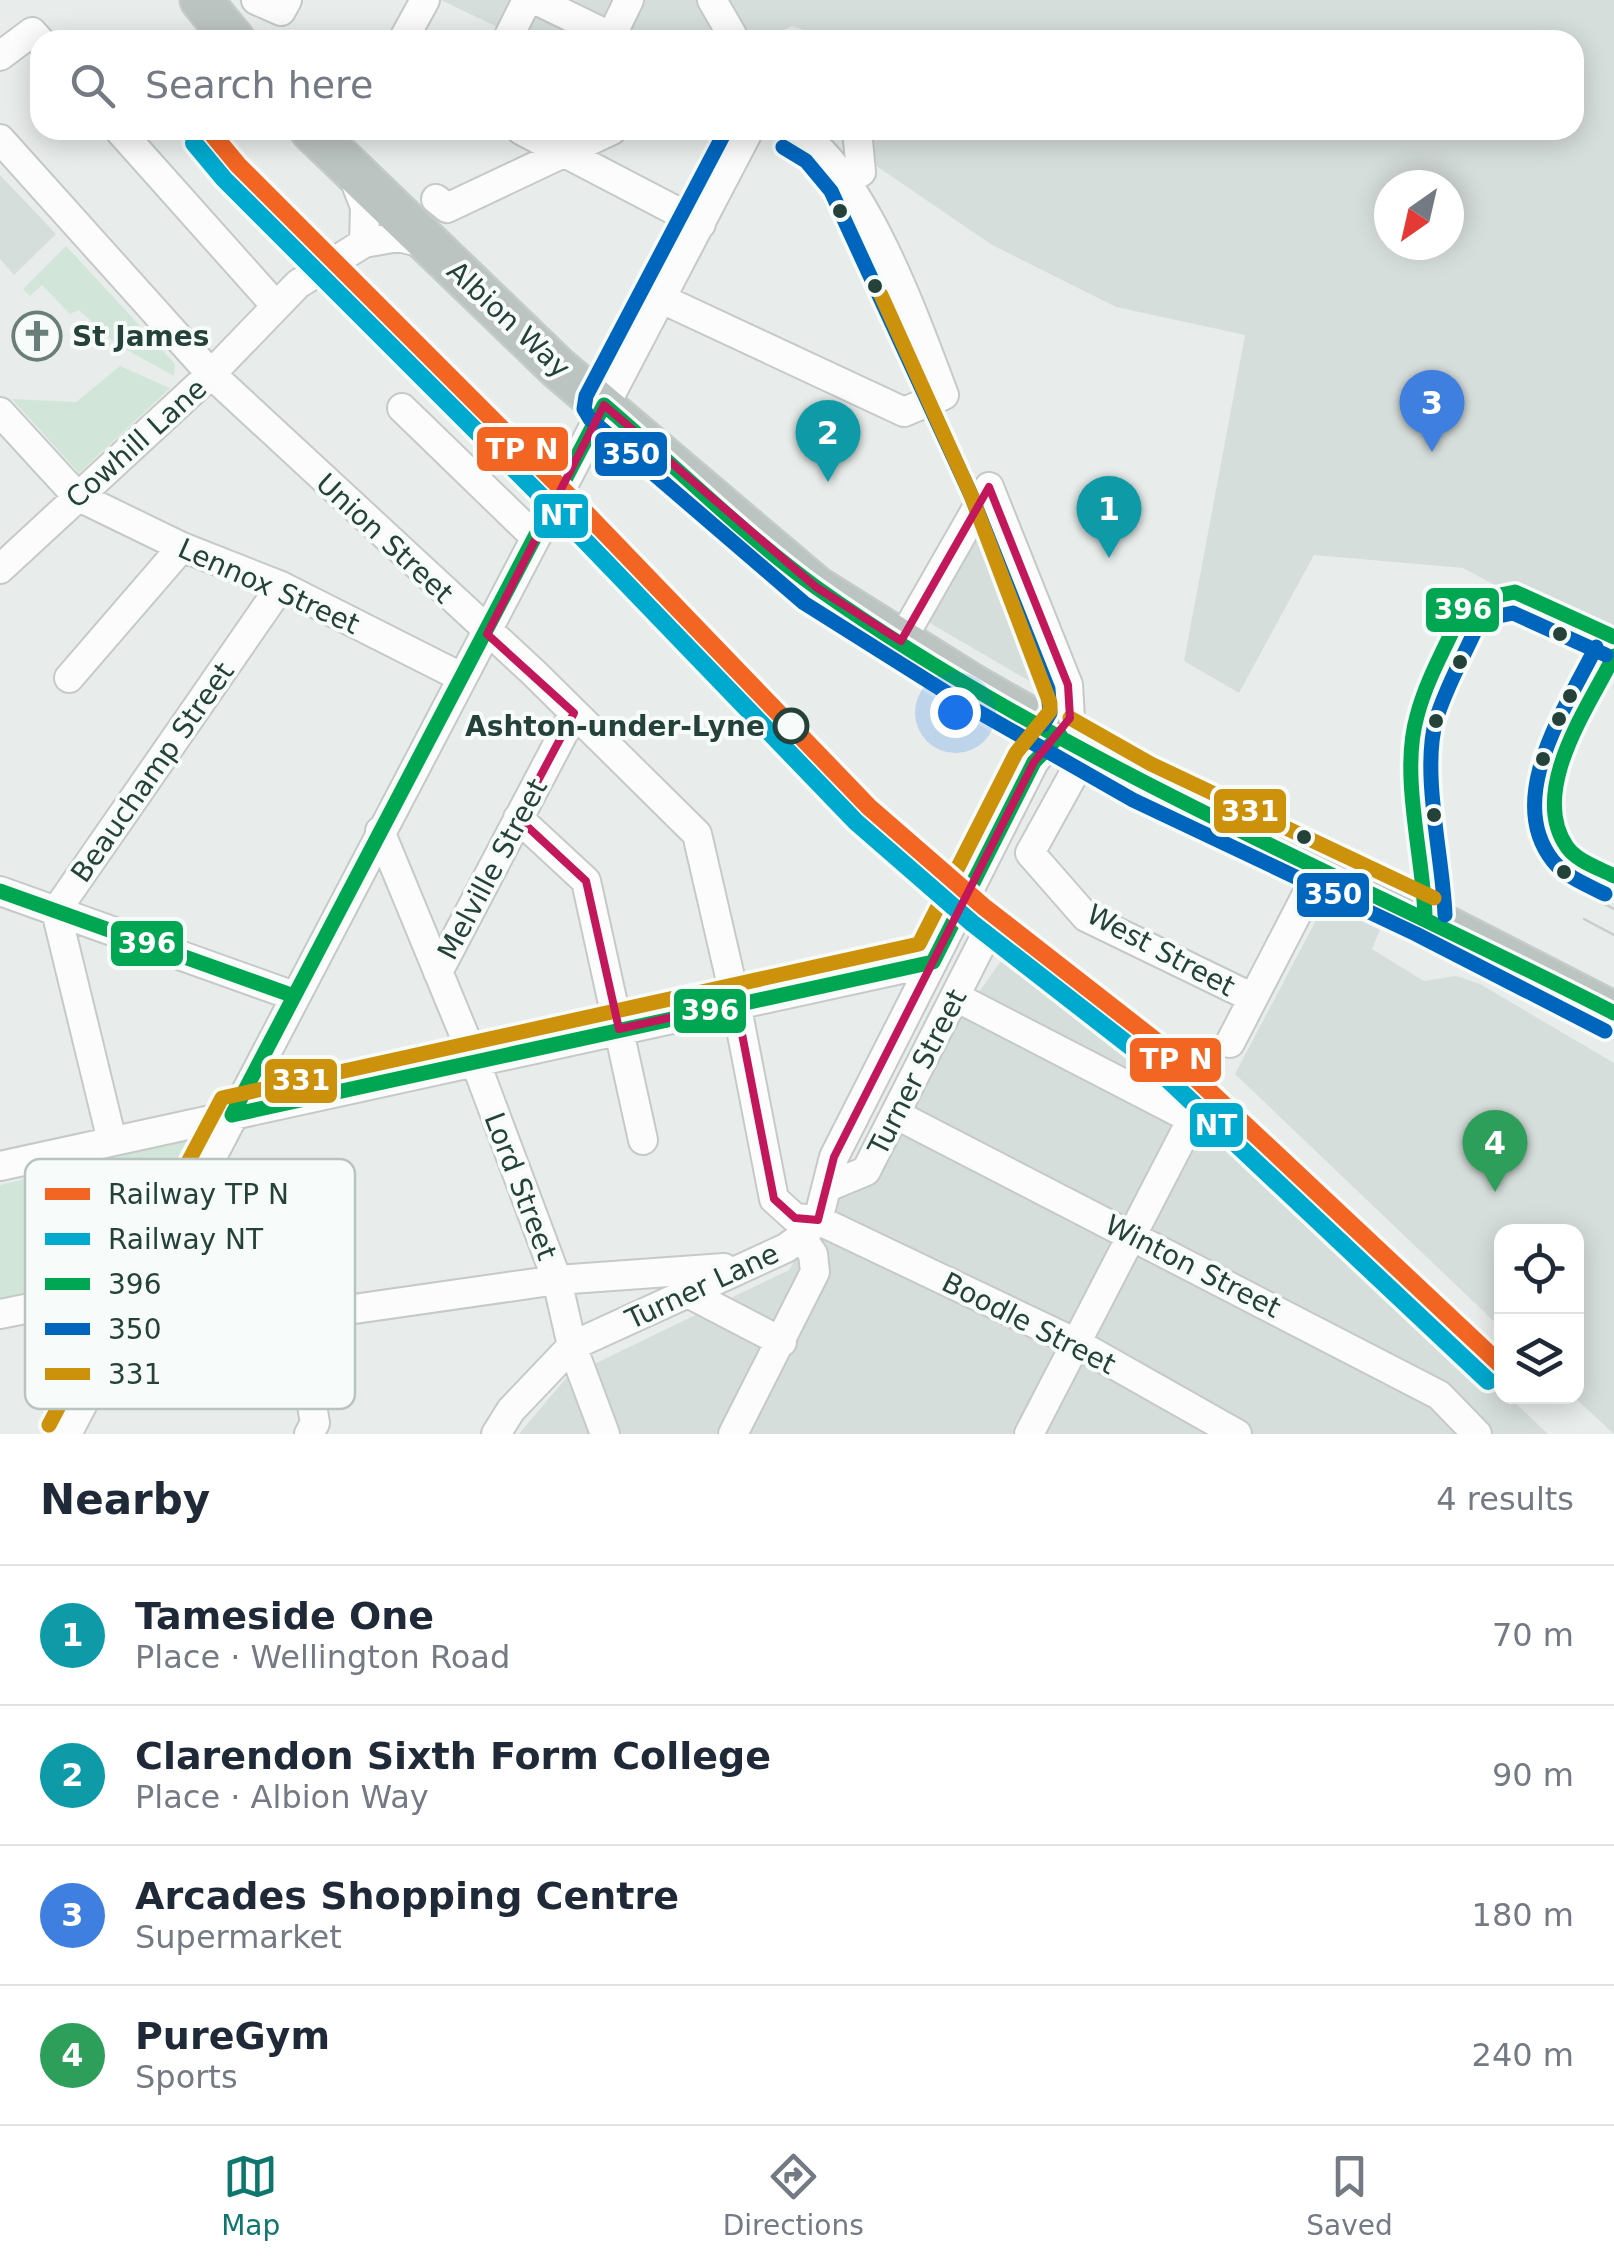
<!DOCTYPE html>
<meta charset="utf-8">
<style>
body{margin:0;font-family:"DejaVu Sans",sans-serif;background:#f6f6f7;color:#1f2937}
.controls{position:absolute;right:30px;bottom:30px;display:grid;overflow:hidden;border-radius:20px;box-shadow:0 5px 25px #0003}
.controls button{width:90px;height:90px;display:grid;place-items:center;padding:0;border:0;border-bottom:2px solid #e0e1e3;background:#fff;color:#1f2937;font:50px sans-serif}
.compass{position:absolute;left:1374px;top:170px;width:90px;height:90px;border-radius:50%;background:#fff;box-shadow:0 5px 25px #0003;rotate:214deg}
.you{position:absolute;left:955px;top:712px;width:35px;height:35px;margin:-25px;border:8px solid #fff;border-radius:50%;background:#1a73e8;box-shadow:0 0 0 15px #1a73e833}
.badge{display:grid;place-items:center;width:65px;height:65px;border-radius:50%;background:#0f766e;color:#fff;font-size:32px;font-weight:700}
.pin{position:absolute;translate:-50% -82px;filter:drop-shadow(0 2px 5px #0008)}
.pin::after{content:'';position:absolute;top:52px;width:35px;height:30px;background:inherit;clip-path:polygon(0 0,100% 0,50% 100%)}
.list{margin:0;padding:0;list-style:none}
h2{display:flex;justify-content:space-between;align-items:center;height:130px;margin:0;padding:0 40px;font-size:42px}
h2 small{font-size:32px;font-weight:400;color:#747a83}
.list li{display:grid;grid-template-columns:65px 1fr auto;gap:30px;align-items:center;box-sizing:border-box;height:140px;padding:0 40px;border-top:2px solid #e0e1e3}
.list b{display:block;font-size:38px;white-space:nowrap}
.list p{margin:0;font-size:32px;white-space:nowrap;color:#747a83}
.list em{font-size:32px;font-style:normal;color:#747a83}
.icon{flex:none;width:55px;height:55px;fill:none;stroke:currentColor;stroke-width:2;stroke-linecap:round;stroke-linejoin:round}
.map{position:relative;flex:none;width:1614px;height:1434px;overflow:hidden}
.search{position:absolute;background:#fff;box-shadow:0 5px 25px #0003;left:30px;right:30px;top:30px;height:110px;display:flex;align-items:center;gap:25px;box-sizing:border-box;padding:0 35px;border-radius:30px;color:#747a83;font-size:38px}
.sheet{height:690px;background:#fff}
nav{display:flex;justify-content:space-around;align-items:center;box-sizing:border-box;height:140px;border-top:2px solid #e0e1e3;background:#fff;font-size:28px;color:#747a83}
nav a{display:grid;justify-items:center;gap:5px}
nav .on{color:#0f766e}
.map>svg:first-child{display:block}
.built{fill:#d6dedb;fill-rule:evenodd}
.green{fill:#d1e6d8}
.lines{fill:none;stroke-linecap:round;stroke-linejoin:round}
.minor-casing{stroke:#c5cac8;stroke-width:32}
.highway-casing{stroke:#c3ccc9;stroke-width:45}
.minor{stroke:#fcfcfc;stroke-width:28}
.highway{stroke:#bcc4c2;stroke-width:40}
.tram{stroke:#c9cdcc;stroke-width:2.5}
.bus-1-casing{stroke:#f7fbf9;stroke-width:22}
.bus-2-casing{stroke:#f7fbf9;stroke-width:22}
.bus-3-casing{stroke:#f7fbf9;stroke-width:22}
.bus-1{stroke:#00a651;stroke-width:15}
.bus-2{stroke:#0065bd;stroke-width:15}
.bus-3{stroke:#cd920c;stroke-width:15}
.rail-1-casing{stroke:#f7fbf9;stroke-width:25}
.rail-2-casing{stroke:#f7fbf9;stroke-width:25}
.rail-1{stroke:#f26522;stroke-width:18}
.rail-2{stroke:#00a9ce;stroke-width:18}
.marked{fill:none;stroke:#c2185b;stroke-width:8;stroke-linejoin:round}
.bus-dot{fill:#24423a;stroke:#f7fbf9;stroke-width:4}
.stop-dot{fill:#f7fbf9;stroke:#24423a;stroke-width:5}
.labels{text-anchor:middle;stroke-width:8;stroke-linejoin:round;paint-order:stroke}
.street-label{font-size:28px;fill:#24423a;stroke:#f7fbf9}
.poi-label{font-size:28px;font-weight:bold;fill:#24423a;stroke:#f7fbf9;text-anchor:start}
.stop-label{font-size:28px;font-weight:bold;fill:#24423a;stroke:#f7fbf9;text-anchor:end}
.key{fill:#f7fbf9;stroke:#b8c4c0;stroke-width:2.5}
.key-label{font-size:28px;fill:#24423a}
.line-badge{stroke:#f7fbf9;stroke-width:4}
.badge-label{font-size:28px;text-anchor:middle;font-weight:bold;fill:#fff}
</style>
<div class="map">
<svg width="1614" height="1434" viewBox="0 0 1614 1434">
<rect width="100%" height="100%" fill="#e8edeb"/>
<!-- built -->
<path class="built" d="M441,0H1614V648L1463,568L1314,555L1239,693L1184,661L1245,335L1116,307L992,245L869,161L857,130H1574V40H833L792,26L764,40H524ZM1389,185H1449V245H1389Z
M0,175L56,234L14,275L0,259Z
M975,532L1050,693L928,622Z
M1325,903L1380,930L1372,949L1424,981L1456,976L1480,984L1614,1063V1434L1574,1397L1576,1232H1502L1501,1328L1235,1074Z
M1010,948L1188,1086L1501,1389L1502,1396L1509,1397L1548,1434H519L567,1377L789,1270L818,1220Z"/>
<!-- green -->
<path class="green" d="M66,246L175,364L174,376L116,344L79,310L70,314L42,285L30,296L23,289Z
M120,366L170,388L79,473L12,399L76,402Z
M193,1139L129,1279L0,1306V1185Z"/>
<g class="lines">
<!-- minor casing -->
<g class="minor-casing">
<path id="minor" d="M256,0L281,11L287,0
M536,0L618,40
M712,0L735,40
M611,37L629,0
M403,40L425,0
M507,40L527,0
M0,56L32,32L40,41
M119,130L276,306
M521,130L701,224
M793,130C861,163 917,324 944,395
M0,139L211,374L533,672L697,834L736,1003L774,1199L795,1218L818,1220L1076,1343L1237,1434
M353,176L365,207L364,243
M848,180L861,172L857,130
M436,199L447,208L612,130
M662,299L904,412L944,395
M402,408L535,537
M0,412L77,496L182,547L281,586L461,677
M0,569L211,374L298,284L364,243L398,237L428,244
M901,641L989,487
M69,678L182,547
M1087,750L1030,853L1086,917L1253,998
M518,818L586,881L643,1140
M380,831L475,1061L557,1280L572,1346L605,1434
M0,891L294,996
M438,972L574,713
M956,997L1192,1119L1029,1434
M1230,1043L1321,867
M897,1115L1439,1395L1477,1434
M112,1141L56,911L281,586
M0,1166L933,962
M830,1186L866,1171L985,937
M688,1293L782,1342
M0,1314L145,1285
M297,1317L315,1423L309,1434
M116,1343L557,1280L724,1268
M67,1434L749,130
M496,1434L511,1410L572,1346L786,1248L801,1237L818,1220L834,1157L1034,762L1070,718L1068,685L989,487
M733,1434L815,1272L813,1254L801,1237"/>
</g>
<!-- highway casing -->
<g class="highway-casing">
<path id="highway" d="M201,0L234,40
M311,130L558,368L816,587L974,686L1142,782L1425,916L1614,1013"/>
</g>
<!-- minor -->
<use href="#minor" class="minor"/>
<!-- highway -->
<use href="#highway" class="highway"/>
<!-- tram -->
<path class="tram" d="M1595,899L1614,909
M1584,919L1614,935"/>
<!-- bus-1 casing -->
<g class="bus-1-casing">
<path id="bus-1" d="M1614,656C1589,706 1528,791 1567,847C1578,862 1599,868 1614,876
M0,891L294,996
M1425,916C1423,854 1400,775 1417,716C1427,677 1450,639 1466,602L1515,592L1614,637
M232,1115L604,405C673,464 745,536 817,588C1063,762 1347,876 1614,1013
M232,1115L933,962L1034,762L1060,735"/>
</g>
<!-- bus-2 casing -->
<g class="bus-2-casing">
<path id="bus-2" d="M726,130L586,396L584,409L590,419L804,603L963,703L1133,800L1416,934L1605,1031
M783,147L806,161L831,191L971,495L1048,689L1050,713L1043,725
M1596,647C1567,706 1503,798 1553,861C1566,877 1587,885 1605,894
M1445,915C1443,858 1421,773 1436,720C1446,686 1466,652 1480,620L1513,613L1606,655"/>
</g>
<!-- bus-3 casing -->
<g class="bus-3-casing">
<path id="bus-3" d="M1070,718L1151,764L1434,898
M49,1425L222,1098L919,944L1016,753L1050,711V703L971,495L881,295"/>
</g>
<!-- bus-1 -->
<use href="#bus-1" class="bus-1"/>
<!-- bus-2 -->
<use href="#bus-2" class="bus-2"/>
<!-- bus-3 -->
<use href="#bus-3" class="bus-3"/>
<!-- rail-1 casing -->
<g class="rail-1-casing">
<path id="rail-1" d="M209,130L238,165L580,507L869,807L984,907L1157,1042L1502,1366"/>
</g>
<!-- rail-2 casing -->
<g class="rail-2-casing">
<path id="rail-2" d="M194,143L224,179L566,521L856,822L972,923L1144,1057L1488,1381"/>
</g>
<!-- rail-1 -->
<use href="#rail-1" class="rail-1"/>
<!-- rail-2 -->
<use href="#rail-2" class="rail-2"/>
</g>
<!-- marked area -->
<path class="marked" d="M604,405L816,587L901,641L989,487L1068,685L1070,718L1034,762L834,1157L818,1220L795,1218L774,1199L736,1003L619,1029L586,881L518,818L574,713L487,634Z"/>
<!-- icons -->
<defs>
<g id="church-ring" transform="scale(2.5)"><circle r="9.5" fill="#f7fbf9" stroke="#697e78" stroke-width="1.5"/><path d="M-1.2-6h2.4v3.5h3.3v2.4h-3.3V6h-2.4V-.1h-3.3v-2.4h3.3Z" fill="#697e78"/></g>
</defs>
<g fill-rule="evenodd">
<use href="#church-ring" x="37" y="336"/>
</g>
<!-- markers -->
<g class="bus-dot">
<circle cx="840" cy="211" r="9"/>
<circle cx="875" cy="286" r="9"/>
<circle cx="1560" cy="634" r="9"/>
<circle cx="1460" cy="662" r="9"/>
<circle cx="1570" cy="696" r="9"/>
<circle cx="1559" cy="719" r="9"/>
<circle cx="1436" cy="721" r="9"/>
<circle cx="1543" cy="759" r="9"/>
<circle cx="1434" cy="815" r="9"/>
<circle cx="1304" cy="837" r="9"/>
<circle cx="1564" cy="872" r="9"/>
</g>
<circle class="stop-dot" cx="791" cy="726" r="16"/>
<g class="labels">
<!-- street labels -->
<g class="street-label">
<text transform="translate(509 319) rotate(43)" y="10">Albion Way</text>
<text transform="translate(136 443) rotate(-42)" y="10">Cowhill Lane</text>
<text transform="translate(385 538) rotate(43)" y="10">Union Street</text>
<text transform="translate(269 586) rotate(24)" y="10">Lennox Street</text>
<text transform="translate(152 772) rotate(-55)" y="10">Beauchamp Street</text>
<text transform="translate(492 869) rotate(-62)" y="10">Melville Street</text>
<text transform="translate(1161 950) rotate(28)" y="10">West Street</text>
<text transform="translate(917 1072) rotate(-63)" y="10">Turner Street</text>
<text transform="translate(521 1186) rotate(69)" y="10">Lord Street</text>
<text transform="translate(1193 1266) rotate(27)" y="10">Winton Street</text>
<text transform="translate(702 1286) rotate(-25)" y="10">Turner Lane</text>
<text transform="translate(1029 1323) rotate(27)" y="10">Boodle Street</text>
</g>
<!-- poi labels -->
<g class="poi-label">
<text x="72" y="346">St James</text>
</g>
<!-- stop labels -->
<g class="stop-label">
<text x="765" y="736">Ashton-under-Lyne</text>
</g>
</g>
<!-- legend -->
<rect x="25" y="1159" width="330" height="250" rx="15" class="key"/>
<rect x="45" y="1188" width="45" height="12" fill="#f26522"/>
<rect x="45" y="1233" width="45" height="12" fill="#00a9ce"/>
<rect x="45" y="1278" width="45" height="12" fill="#00a651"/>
<rect x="45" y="1323" width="45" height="12" fill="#0065bd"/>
<rect x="45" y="1368" width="45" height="12" fill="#cd920c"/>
<g class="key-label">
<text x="108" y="1204">Railway TP N</text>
<text x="108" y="1249">Railway NT</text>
<text x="108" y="1294">396</text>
<text x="108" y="1339">350</text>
<text x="108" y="1384">331</text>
</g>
<g class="line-badge">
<rect x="475" y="425" width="95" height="48" rx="10" fill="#f26522"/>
<rect x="593" y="430" width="76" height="48" rx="10" fill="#0065bd"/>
<rect x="532" y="492" width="58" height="48" rx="10" fill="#00a9ce"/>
<rect x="1424" y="586" width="77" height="48" rx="10" fill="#00a651"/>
<rect x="1212" y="787" width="76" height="48" rx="10" fill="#cd920c"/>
<rect x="1295" y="871" width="76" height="48" rx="10" fill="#0065bd"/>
<rect x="109" y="919" width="76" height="49" rx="10" fill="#00a651"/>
<rect x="672" y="987" width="76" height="48" rx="10" fill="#00a651"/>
<rect x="1128" y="1036" width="95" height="48" rx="10" fill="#f26522"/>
<rect x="263" y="1057" width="76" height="48" rx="10" fill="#cd920c"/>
<rect x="1188" y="1101" width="57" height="48" rx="10" fill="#00a9ce"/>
</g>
<g class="badge-label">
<text x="522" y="459">TP N</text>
<text x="631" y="464">350</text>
<text x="561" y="525">NT</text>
<text x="1463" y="619">396</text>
<text x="1250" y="821">331</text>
<text x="1333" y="904">350</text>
<text x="147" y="953">396</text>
<text x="710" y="1020">396</text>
<text x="1176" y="1069">TP N</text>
<text x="301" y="1090">331</text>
<text x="1216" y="1135">NT</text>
</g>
</svg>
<div class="controls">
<button><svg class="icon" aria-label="locate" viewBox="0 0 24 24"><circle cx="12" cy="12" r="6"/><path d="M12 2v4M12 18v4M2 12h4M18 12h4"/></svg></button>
<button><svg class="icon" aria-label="layers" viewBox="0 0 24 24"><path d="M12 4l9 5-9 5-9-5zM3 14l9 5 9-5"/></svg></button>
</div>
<svg class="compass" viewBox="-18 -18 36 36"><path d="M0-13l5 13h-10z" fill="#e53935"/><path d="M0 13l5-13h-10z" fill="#747a83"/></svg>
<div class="you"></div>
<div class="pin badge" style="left:1109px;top:558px;background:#0f9aa8">1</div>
<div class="pin badge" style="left:828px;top:482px;background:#0f9aa8">2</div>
<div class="pin badge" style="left:1432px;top:452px;background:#3f7fe0">3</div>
<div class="pin badge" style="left:1495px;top:1192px;background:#2e9e5b">4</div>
<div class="search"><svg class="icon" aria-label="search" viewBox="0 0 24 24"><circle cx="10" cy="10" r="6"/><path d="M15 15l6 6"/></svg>Search here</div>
</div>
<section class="sheet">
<h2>Nearby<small>4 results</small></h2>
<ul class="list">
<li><span class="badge" style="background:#0f9aa8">1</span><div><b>Tameside One</b><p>Place · Wellington Road</p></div><em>70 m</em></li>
<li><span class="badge" style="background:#0f9aa8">2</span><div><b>Clarendon Sixth Form College</b><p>Place · Albion Way</p></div><em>90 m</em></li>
<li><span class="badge" style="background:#3f7fe0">3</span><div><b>Arcades Shopping Centre</b><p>Supermarket</p></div><em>180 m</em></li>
<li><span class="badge" style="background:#2e9e5b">4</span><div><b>PureGym</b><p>Sports</p></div><em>240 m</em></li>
</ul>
</section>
<nav>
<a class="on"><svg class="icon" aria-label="map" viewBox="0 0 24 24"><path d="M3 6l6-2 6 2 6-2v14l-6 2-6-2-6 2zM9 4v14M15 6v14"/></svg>Map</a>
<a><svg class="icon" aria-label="directions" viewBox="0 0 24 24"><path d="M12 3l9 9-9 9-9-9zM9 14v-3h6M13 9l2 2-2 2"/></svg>Directions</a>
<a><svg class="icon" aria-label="saved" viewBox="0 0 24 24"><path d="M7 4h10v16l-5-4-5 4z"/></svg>Saved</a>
</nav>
